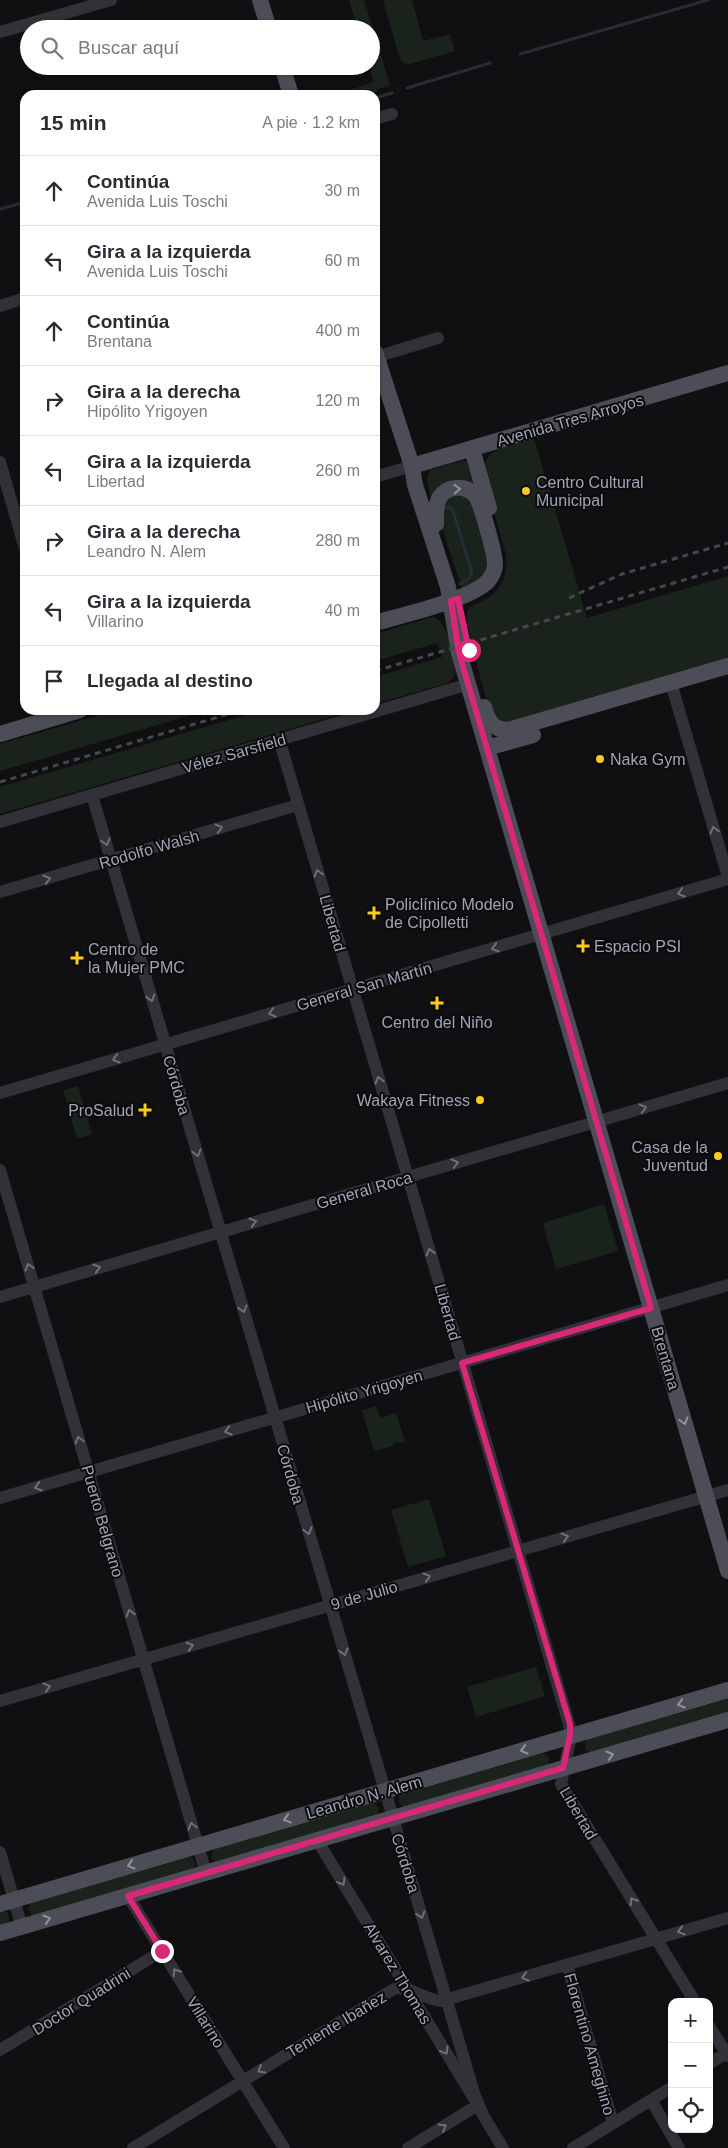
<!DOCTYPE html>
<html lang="es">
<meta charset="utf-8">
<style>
body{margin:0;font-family:Helvetica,sans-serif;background:#f7f7f7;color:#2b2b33}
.controls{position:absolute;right:15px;bottom:15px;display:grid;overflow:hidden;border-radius:10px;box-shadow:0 1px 4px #0004}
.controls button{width:45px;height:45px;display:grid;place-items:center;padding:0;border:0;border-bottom:1px solid #e1e1e2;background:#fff;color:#2b2b33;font:25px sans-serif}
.stop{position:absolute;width:15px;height:15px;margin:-11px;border:4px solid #db2777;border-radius:50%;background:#fff}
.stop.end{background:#db2777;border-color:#fff;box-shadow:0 1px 5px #0008}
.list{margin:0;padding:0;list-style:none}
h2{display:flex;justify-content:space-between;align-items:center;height:65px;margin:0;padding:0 20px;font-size:21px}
h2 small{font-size:16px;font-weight:400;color:#7c7c81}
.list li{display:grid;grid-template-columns:32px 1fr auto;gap:15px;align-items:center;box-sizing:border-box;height:70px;padding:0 20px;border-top:1px solid #e1e1e2}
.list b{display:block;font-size:19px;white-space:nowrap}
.list p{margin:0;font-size:16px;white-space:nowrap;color:#7c7c81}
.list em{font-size:16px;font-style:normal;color:#7c7c81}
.icon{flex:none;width:28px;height:28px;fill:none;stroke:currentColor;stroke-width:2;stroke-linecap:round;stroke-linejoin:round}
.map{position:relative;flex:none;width:728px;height:2148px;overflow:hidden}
.search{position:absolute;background:#fff;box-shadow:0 1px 4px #0004;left:20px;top:20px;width:360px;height:55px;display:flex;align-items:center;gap:12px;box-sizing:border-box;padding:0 18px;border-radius:28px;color:#7c7c81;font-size:19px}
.panel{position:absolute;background:#fff;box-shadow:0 1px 4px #0004;left:20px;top:90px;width:360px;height:625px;border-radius:15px}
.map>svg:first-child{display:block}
.green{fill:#1a221c}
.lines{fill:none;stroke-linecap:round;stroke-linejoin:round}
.stream{stroke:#252d36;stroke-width:3}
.minor{stroke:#313137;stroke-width:12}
.major{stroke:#4c4d56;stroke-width:16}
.rail{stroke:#45474e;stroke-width:3;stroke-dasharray:6 5;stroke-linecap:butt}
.oneway{stroke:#8f93a1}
.oneway2{stroke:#6e707c}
.route{stroke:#db2777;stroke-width:6}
.poi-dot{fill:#ffcb1b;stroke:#0b0b0d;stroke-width:2}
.labels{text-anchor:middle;stroke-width:4;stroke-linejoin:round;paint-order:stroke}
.street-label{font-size:16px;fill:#a0a4b4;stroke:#0b0b0d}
.poi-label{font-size:16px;fill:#a0a4b4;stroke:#0b0b0d;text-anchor:start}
</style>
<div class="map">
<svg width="728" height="2148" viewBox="0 0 728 2148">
<rect width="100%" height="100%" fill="#101012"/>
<!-- green -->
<path class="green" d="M349,0H364L390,85L377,89V93L349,95L353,94L352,89L374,82L369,66H371V29H358Z
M383,0H412L423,41L450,34L455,51L410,64L403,63L399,57Z
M534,438L587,618L728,576V660L508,724L492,718C488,703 462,620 468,610C470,605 477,604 481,602C500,593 509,576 506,555L485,481L484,464L490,455L500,448Z
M462,461L469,462L479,492L431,497C429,488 423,478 431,470Z
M459,493L471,498L491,562L489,575L462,588L441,525L446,500Z
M433,617C447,620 460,664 454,677L447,683L375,704V677L442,657L437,643L375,661V634Z
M116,710H209L0,771V744Z
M263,710H355L0,814V787Z
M78,1086L92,1134L77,1139L63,1090Z
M604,1204L618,1251L556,1269L543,1223Z
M376,1406L380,1418L396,1413L405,1442L393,1443V1446L374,1451L362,1410Z
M429,1499L446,1556L408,1567L391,1510Z
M536,1667L545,1696L476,1717L467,1687Z
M728,1696V1715L591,1754L586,1750L585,1742L588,1739Z
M542,1752L549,1758L548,1765L404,1808L399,1803V1795Z
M372,1802L379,1808L378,1815L217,1863L211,1857L214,1848Z
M190,1856L195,1862L194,1869L33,1916L28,1910L31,1901Z
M0,1910L8,1913L9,1922L0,1928Z"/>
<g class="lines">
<!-- stream -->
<path class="stream" d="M520,54L708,0
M407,88L490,63
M375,98L392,93
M0,209L25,202
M443,508L449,507L453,511L472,572L469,578L460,584"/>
<!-- minor -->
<path class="minor" d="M0,32L111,0
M375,119L392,114
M0,306L25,298
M376,357L438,338
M0,462L25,549
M375,477L412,466
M671,683L728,877
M279,739L569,1724L571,1736L561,1784L695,2002
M92,795L474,2093L483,2115L503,2148
M0,822L469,684
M0,892L298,805
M0,1093L728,879
M0,1170L206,1873
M0,1297L728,1083
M0,1498L728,1285
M0,1701L728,1490
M317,1840L478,2105L408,2148
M0,1852L22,1927
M128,1896L284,2148
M567,1965L613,2123
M709,2026L728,2056
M0,2050L162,1951
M709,2064L726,2053
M651,2100L679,2148
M133,2148L394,1989C410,1985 425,2000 441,2001L728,1918
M573,2148L672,2087"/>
<!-- major -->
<path class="major" d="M260,0L269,29
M282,66L291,95
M375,352L412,466L415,485L448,587L459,653L728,1571
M472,449L489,508
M412,466L728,373
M375,623C402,615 470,600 488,581C492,576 495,570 495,564C495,554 481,502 475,495C465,484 446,486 439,498C435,507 436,516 436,524
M484,707C488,720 492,730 508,730L728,666
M0,734L80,710
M487,748L533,735
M0,1904L728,1690
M0,1933L728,1720"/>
<!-- rail -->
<path class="rail" d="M569,598L622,574L728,543
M375,671L728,567
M0,782L242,710"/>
</g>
<!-- one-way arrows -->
<defs><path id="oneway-chevron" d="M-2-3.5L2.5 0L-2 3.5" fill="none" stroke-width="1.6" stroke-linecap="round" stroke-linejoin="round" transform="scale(1.25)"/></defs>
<g class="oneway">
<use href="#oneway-chevron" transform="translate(457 489) rotate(-3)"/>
<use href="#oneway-chevron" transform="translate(684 1421) rotate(74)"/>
<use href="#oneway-chevron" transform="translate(681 1704) rotate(164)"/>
<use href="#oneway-chevron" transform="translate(524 1750) rotate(164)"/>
<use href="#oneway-chevron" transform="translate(610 1755) rotate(-16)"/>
<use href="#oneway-chevron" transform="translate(287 1819) rotate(164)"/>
<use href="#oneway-chevron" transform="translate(131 1865) rotate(164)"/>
<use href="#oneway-chevron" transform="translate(47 1919) rotate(-16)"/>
</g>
<g class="oneway2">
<use href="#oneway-chevron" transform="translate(219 828) rotate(-16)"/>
<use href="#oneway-chevron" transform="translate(714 830) rotate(-106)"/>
<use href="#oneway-chevron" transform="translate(106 842) rotate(74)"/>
<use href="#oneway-chevron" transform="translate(318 873) rotate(-106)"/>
<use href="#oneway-chevron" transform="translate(47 879) rotate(-16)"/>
<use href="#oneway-chevron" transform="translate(681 893) rotate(164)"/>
<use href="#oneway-chevron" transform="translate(495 948) rotate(164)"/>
<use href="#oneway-chevron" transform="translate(151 998) rotate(74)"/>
<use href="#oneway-chevron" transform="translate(272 1013) rotate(164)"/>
<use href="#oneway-chevron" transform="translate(116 1059) rotate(164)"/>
<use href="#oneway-chevron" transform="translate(379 1080) rotate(-106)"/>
<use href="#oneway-chevron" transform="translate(643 1108) rotate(-16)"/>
<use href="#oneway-chevron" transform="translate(197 1153) rotate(74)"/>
<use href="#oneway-chevron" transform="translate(455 1163) rotate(-16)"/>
<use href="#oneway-chevron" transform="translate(253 1222) rotate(-16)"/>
<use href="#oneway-chevron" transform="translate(430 1252) rotate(-106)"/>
<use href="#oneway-chevron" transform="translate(29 1267) rotate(-106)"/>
<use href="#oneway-chevron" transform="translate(97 1268) rotate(-16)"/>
<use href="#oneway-chevron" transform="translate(243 1309) rotate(74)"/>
<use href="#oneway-chevron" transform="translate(228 1431) rotate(164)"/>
<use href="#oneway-chevron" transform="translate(79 1440) rotate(-106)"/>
<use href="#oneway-chevron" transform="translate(38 1487) rotate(164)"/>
<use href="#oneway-chevron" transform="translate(308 1531) rotate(74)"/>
<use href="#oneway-chevron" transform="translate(565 1537) rotate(-16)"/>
<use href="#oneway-chevron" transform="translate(427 1577) rotate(-16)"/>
<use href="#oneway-chevron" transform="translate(130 1613) rotate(-106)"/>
<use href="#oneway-chevron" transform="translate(190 1646) rotate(-16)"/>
<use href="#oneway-chevron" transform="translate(344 1652) rotate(74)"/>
<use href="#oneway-chevron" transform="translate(47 1687) rotate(-16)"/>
<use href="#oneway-chevron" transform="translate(192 1826) rotate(-106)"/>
<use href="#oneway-chevron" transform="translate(342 1882) rotate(59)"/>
<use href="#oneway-chevron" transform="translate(633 1901) rotate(-122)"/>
<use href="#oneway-chevron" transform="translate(421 1915) rotate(73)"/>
<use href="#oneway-chevron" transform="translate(681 1931) rotate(164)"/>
<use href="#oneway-chevron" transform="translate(176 1972) rotate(-122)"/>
<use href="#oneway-chevron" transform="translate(525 1977) rotate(164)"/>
<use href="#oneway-chevron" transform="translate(445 2051) rotate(59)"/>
<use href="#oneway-chevron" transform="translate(261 2070) rotate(149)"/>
<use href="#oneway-chevron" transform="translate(443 2127) rotate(-31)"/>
</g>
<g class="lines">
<!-- route -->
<path class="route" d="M162,1951L128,1896L563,1768L570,1736V1724L462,1363L651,1308L459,653L451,601L458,599L469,650"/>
</g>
<!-- markers -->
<g class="poi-dot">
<circle cx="526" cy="491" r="5"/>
<circle cx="600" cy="759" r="5"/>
<path d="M371.5 905.5h5v5h5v5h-5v5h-5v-5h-5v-5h5z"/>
<path d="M580.5 938.5h5v5h5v5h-5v5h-5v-5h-5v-5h5z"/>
<path d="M74.5 950.5h5v5h5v5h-5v5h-5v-5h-5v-5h5z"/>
<path d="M434.5 995.5h5v5h5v5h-5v5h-5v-5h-5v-5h5z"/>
<circle cx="480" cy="1100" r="5"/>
<path d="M142.5 1102.5h5v5h5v5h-5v5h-5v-5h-5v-5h5z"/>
<circle cx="718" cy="1156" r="5"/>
</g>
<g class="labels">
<!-- street labels -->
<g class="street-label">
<text transform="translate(570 420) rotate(-16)" y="6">Avenida Tres Arroyos</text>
<text transform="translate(234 753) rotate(-16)" y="6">Vélez Sarsfield</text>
<text transform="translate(149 849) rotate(-16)" y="6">Rodolfo Walsh</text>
<text transform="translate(333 923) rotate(74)" y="6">Libertad</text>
<text transform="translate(364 986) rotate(-16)" y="6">General San Martín</text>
<text transform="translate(177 1085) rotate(74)" y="6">Córdoba</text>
<text transform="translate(364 1190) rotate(-16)" y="6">General Roca</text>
<text transform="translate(448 1312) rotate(74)" y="6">Libertad</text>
<text transform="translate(666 1358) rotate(74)" y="6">Brentana</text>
<text transform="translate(364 1391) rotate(-16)" y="6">Hipólito Yrigoyen</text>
<text transform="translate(291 1474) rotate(74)" y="6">Córdoba</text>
<text transform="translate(103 1521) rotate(74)" y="6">Puerto Belgrano</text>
<text transform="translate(364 1595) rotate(-16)" y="6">9 de Julio</text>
<text transform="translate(364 1797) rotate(-16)" y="6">Leandro N. Alem</text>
<text transform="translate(579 1813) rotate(60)" y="6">Libertad</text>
<text transform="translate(406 1863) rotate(73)" y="6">Córdoba</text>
<text transform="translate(398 1973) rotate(59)" y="6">Alvarez Thomas</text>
<text transform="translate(81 2001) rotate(-32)" y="6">Doctor Quadrini</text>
<text transform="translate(206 2022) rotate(58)" y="6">Villarino</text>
<text transform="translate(336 2024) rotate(-31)" y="6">Teniente Ibañez</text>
<text transform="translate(590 2044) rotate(74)" y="6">Florentino Ameghino</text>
</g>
<!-- poi labels -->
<g class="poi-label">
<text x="536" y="488">Centro Cultural<tspan x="536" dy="18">Municipal</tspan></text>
<text x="610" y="765">Naka Gym</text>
<text x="385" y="910">Policlínico Modelo<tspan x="385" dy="18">de Cipolletti</tspan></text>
<text x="594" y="952">Espacio PSI</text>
<text x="88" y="955">Centro de<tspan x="88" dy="18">la Mujer PMC</tspan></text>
<text x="437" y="1028" text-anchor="middle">Centro del Niño</text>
<text x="470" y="1106" text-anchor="end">Wakaya Fitness</text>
<text x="134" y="1116" text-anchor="end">ProSalud</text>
<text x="708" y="1153" text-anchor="end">Casa de la<tspan x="708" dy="18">Juventud</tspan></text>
</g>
</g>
</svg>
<div class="controls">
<button>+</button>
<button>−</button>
<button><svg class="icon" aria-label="locate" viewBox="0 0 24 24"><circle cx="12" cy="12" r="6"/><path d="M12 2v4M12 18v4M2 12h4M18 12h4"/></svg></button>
</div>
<div class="stop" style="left:469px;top:650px"></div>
<div class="stop end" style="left:162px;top:1951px"></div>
<div class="search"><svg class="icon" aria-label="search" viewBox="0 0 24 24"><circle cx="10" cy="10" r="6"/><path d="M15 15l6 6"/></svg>Buscar aquí</div>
<section class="panel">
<h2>15 min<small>A pie · 1.2 km</small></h2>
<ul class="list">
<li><svg class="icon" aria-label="ahead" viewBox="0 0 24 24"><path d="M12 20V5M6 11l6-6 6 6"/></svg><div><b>Continúa</b><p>Avenida Luis Toschi</p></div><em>30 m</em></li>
<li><svg class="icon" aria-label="left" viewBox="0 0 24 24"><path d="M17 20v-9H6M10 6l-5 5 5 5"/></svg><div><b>Gira a la izquierda</b><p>Avenida Luis Toschi</p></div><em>60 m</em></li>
<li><svg class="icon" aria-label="ahead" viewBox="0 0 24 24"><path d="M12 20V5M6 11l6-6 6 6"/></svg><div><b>Continúa</b><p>Brentana</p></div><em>400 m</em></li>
<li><svg class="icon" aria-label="right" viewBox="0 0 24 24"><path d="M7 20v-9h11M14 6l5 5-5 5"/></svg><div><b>Gira a la derecha</b><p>Hipólito Yrigoyen</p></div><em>120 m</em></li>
<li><svg class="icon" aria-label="left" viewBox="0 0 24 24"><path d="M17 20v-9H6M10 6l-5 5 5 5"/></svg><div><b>Gira a la izquierda</b><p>Libertad</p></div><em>260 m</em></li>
<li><svg class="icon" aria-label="right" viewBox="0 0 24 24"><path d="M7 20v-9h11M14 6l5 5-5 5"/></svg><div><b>Gira a la derecha</b><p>Leandro N. Alem</p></div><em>280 m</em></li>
<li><svg class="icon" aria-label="left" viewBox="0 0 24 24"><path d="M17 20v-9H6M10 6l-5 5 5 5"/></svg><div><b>Gira a la izquierda</b><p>Villarino</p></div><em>40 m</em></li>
<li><svg class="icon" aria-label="arrive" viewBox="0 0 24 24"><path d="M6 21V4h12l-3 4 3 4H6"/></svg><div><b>Llegada al destino</b></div></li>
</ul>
</section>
</div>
